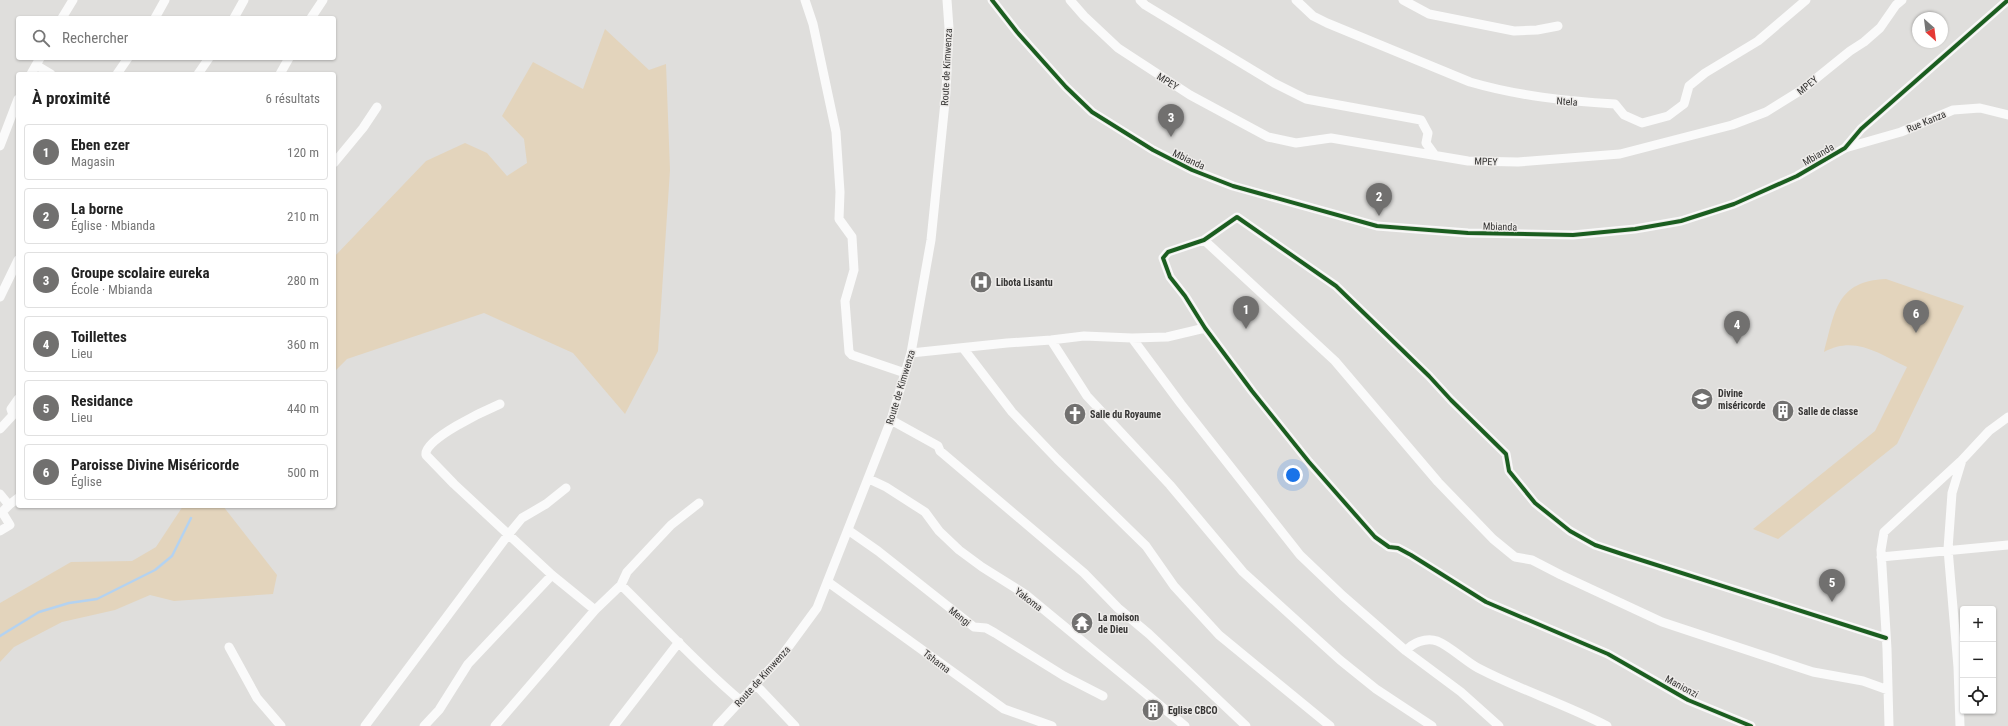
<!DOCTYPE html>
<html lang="fr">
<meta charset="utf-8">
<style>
body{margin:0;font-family:"Roboto Condensed",sans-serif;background:#f6f6f6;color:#222}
.controls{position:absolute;right:12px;bottom:12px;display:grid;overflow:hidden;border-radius:4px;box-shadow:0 1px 3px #0004}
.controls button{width:36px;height:36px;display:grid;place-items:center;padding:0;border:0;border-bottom:1px solid #e0e0e0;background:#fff;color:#222;font:20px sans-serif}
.compass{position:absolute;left:1912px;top:12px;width:36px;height:36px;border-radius:50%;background:#fff;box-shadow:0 1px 3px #0004;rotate:152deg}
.you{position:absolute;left:1293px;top:475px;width:14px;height:14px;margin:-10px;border:3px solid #fff;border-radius:50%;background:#1a73e8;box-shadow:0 0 0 6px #1a73e833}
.badge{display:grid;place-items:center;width:26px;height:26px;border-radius:50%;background:#71706f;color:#fff;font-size:13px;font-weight:700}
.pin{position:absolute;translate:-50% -33px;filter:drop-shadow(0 1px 2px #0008)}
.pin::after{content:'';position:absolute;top:21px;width:14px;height:12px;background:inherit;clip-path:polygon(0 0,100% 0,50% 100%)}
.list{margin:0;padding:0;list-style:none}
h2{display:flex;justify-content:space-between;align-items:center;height:52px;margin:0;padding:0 16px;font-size:17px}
h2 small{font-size:13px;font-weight:400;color:#767676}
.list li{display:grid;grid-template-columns:26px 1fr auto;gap:12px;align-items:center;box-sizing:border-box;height:56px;margin:0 8px 8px;padding:0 8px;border:1px solid #e0e0e0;border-radius:4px}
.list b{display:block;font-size:15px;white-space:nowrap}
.list p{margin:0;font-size:13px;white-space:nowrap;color:#767676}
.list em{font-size:13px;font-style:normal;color:#767676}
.icon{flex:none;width:22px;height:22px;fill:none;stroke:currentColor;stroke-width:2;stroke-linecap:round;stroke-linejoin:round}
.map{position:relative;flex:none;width:2008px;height:726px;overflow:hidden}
.search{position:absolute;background:#fff;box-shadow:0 1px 3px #0004;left:16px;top:16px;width:320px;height:44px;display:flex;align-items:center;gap:10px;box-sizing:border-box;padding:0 14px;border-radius:4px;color:#767676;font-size:15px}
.panel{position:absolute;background:#fff;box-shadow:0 1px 3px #0004;left:16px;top:72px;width:320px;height:436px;border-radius:4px}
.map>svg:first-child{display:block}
.green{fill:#e3d4bc}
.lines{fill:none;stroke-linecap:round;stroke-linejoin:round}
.stream{stroke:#b4d2f0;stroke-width:2.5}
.minor{stroke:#fafafa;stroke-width:9}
.cycleway-casing{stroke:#edebe9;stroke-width:6}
.cycleway{stroke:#1b5e20;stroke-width:4}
.labels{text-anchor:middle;stroke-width:3;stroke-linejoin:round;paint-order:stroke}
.street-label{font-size:10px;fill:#363534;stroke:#edebe9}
.poi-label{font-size:10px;font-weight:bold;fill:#363534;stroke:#edebe9;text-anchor:start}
</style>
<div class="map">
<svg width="2008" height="726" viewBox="0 0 2008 726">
<rect width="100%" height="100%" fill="#dfdedc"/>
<!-- green -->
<path class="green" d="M605,29L649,70L666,64L670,170L658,351L625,414L573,353L484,313L347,359L334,372V257L426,161L465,143L487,153L507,176L527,163L524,139L502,116L533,62L583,89Z
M1886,279L1964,306L1897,444L1778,539L1753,529L1875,431L1907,367C1879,354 1855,335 1824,352C1835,312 1836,281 1886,279Z
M183,506H223L277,575L273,594L174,601L150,595L115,610L62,622L14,647L0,662V603L71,562L132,561L156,547Z"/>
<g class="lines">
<!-- stream -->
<path class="stream" d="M0,636L39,612L69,603L97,599L155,570L172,556L191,518"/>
<!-- minor -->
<path class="minor" d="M805,0L813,24L836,132L840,192L839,219L852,237L854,270L845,301L849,352L852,355L905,373
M992,0L1017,32L1066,87L1092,112L1153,150L1192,170L1233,186L1377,226L1468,233L1573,235L1635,229L1681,221L1734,204L1797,176L1845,148L1861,129L2008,0
M1070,0L1084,16L1118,48L1190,95L1268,137L1296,143L1331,138L1468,161L1518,162L1620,154L1732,125L1766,112L1803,89L1850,51L1864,42L1880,28L1896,5L1902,0
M1140,0L1145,5L1274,83L1306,99L1421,120L1428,133L1426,143L1434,154
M1296,0L1313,16L1327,23L1470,82C1518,96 1566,101 1615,104L1624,115L1642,123L1668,116L1684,104L1689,86L1705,73L1758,41L1806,0
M1403,0L1429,14L1514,31L1537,30L1558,26
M62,18L73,0
M155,18L165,0
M234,18L244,0
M311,18L323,0
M36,65L51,74
M31,74L40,58
M117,74L128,58
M198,74L209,58
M280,74L289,58
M0,146L18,99
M1845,148L1901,132L1953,110L1980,108L2008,115
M334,163L363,128L377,107
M1204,240L1335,361L1438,482L1493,539L1515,557L1532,560L1561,575L1662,622L1813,672L1863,681L1888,690
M0,297L18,260
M1132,338L1181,404L1300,555L1343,596L1406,651L1461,692L1499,726
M1051,340L1087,396L1170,485L1243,572L1340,660L1376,689L1432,726
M963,348L1012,412L1057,459L1146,546L1174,586L1219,635L1330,726
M911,353L1007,343L1051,340L1084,336L1132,338L1167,337L1205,328
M500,404C486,410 423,439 426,455L454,484L552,575L595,610
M891,420L938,446L940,451L1084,573L1118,608L1149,634L1246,726
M0,429L13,415L11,409L18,399
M869,479L886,487L925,512L939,531L959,550L982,567L1025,594L1185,726
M0,494L9,505L2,512L10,525L0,531
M9,505L18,498
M848,530L878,551L974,627L986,628L995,633L1064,676L1103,696
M1881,557L2008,545
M828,582L1004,709L1052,726
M621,585C661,624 698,665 741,701
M229,647L257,698L281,726
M1406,651C1412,643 1426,637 1437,641C1450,646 1465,661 1478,668C1520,690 1565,704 1607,726
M756,685L795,726
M365,726L508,535L522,518L546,504L566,488
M424,726L439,710L468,664L552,575
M495,726L595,610L621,585L627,572L671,525L699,503
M614,726L679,642
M717,726L781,657L817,608L891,420L911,353L931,240L946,92L949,28L947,0
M1751,726L1688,700L1608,654L1486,602L1411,555L1398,548L1389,547L1375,537L1309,462L1252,391L1205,328L1185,296L1170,277L1163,258L1168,252L1204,240L1237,217L1336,286L1429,376L1451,400L1506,454L1509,471L1535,503L1570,531L1595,545L1622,554L1886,638
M1889,726L1887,649L1881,550L1884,532L1962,460L1989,431L2008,417
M1960,726L1958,667L1948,549L1952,493L1962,460"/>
<!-- cycleway casing -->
<g class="cycleway-casing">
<path id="cycleway" d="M992,0L1017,32L1066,87L1092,112L1153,150L1192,170L1233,186L1377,226L1468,233L1573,235L1635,229L1681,221L1734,204L1797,176L1845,148L1861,129L2008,0
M1751,726L1688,700L1608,654L1486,602L1411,555L1398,548L1389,547L1375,537L1309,462L1252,391L1205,328L1185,296L1170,277L1163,258L1168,252L1204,240L1237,217L1336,286L1429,376L1451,400L1506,454L1509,471L1535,503L1570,531L1595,545L1622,554L1886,638"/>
</g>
<!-- cycleway -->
<use href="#cycleway" class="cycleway"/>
</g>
<!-- icons -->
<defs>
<g id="hospital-disc" transform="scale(1.15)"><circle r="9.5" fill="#71706f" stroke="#edebe9"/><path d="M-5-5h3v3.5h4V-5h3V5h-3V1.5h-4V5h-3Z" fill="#fff"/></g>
<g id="school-disc" transform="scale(1.15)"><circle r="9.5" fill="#71706f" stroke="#edebe9"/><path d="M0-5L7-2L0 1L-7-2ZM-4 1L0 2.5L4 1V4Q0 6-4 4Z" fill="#fff"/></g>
<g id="building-disc" transform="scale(1.15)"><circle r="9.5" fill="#71706f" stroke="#edebe9"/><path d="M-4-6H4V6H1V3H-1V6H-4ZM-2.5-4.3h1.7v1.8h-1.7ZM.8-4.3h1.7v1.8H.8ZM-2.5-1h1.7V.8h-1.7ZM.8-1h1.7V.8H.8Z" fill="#fff"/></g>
<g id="church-disc" transform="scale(1.15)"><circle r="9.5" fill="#71706f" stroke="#edebe9"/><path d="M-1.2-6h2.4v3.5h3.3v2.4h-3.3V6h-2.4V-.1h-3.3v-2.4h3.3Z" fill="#fff"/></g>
<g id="temple-disc" transform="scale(1.15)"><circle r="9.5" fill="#71706f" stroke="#edebe9"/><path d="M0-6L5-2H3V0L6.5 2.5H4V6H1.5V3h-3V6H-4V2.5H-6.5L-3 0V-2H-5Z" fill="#fff"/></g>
</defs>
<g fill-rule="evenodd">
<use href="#hospital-disc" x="981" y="282"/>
<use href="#school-disc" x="1702" y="399"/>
<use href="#building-disc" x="1783" y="411"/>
<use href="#church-disc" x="1075" y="414"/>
<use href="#temple-disc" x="1082" y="623"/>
<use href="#building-disc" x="1153" y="710"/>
</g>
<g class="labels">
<!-- street labels -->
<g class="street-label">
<text transform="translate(946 67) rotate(-87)" y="4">Route de Kimwenza</text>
<text transform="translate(1168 81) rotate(32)" y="4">MPEY</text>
<text transform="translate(1807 85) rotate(-39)" y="4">MPEY</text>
<text transform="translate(1567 101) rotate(4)" y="4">Ntela</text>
<text transform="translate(1926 121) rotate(-23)" y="4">Rue Kanza</text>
<text transform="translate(1818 154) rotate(-30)" y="4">Mbianda</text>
<text transform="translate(1189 159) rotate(25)" y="4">Mbianda</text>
<text transform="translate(1486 161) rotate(2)" y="4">MPEY</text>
<text transform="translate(1500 226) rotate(2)" y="4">Mbianda</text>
<text transform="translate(900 387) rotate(-73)" y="4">Route de Kimwenza</text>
<text transform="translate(1029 599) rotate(37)" y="4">Yakoma</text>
<text transform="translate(960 616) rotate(38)" y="4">Mengi</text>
<text transform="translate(937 661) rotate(37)" y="4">Tshama</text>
<text transform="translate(762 676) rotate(-48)" y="4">Route de Kimwenza</text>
<text transform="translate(1682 686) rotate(28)" y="4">Manionzi</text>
</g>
<!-- poi labels -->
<g class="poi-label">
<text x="996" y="286">Libota Lisantu</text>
<text x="1718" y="397">Divine<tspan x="1718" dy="12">miséricorde</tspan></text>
<text x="1798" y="415">Salle de classe</text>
<text x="1090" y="418">Salle du Royaume</text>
<text x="1098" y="621">La moison<tspan x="1098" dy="12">de Dieu</tspan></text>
<text x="1168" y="714">Eglise CBCO</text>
</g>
</g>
</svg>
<div class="controls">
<button>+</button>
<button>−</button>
<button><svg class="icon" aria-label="locate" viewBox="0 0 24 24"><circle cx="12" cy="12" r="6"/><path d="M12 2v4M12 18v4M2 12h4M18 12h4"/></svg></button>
</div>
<svg class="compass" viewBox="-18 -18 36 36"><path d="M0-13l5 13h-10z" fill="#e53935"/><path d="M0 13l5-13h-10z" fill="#767676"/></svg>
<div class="you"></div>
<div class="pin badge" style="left:1246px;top:329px">1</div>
<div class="pin badge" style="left:1379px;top:216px">2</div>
<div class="pin badge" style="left:1171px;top:137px">3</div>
<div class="pin badge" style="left:1737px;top:344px">4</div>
<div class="pin badge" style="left:1832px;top:602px">5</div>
<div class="pin badge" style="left:1916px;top:333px">6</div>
<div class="search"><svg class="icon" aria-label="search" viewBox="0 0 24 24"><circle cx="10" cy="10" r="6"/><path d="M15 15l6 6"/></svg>Rechercher</div>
<section class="panel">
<h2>À proximité<small>6 résultats</small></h2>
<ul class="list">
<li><span class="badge">1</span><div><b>Eben ezer</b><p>Magasin</p></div><em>120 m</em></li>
<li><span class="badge">2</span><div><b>La borne</b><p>Église · Mbianda</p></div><em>210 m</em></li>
<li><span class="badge">3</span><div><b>Groupe scolaire eureka</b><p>École · Mbianda</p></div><em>280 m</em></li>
<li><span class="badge">4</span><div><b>Toillettes</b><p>Lieu</p></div><em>360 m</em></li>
<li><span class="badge">5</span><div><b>Residance</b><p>Lieu</p></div><em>440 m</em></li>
<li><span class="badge">6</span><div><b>Paroisse Divine Miséricorde</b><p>Église</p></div><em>500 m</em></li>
</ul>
</section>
</div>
